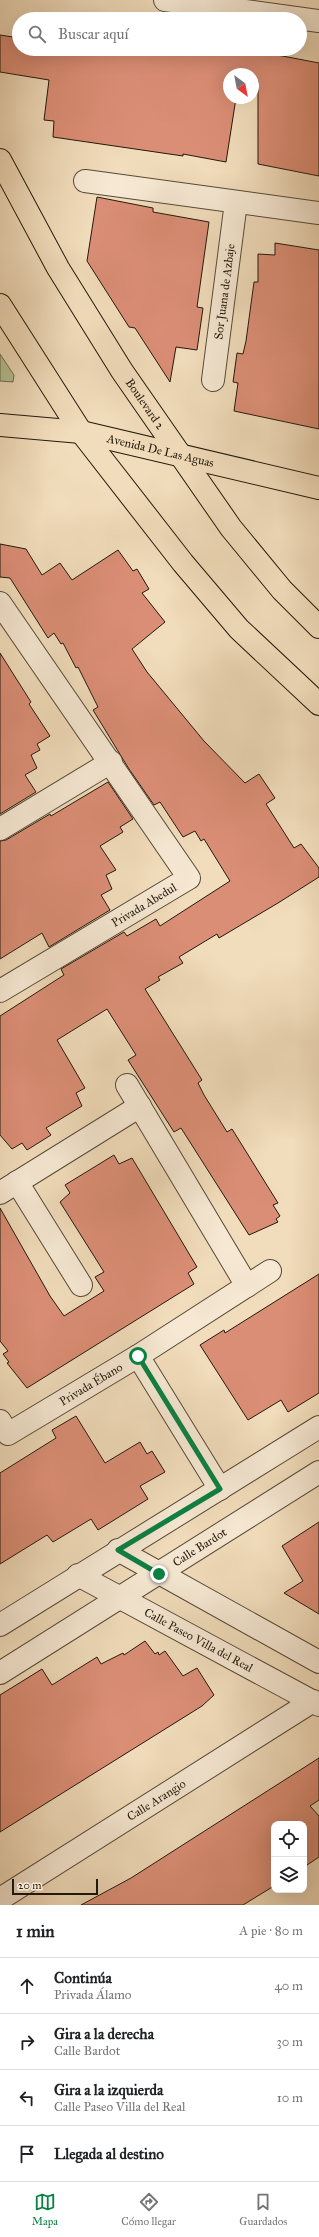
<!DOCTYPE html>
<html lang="es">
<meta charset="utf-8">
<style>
body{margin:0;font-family:"IM FELL Great Primer",serif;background:#f2f2f2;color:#202124}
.controls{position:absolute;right:12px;bottom:12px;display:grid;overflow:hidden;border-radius:8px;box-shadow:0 4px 16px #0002}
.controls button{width:36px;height:36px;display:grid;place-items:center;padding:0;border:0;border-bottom:1px solid #e0e0e0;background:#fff;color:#202124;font:20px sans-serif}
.compass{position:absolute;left:223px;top:68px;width:36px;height:36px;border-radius:50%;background:#fff;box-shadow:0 4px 16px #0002;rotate:148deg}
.scale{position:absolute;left:12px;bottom:10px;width:86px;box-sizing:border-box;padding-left:4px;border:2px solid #23190c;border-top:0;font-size:11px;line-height:14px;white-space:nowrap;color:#23190c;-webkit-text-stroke:3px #f6e8d3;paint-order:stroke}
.stop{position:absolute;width:12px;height:12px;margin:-9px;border:3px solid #0b8043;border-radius:50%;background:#fff}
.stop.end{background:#0b8043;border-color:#fff;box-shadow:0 1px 4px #0008}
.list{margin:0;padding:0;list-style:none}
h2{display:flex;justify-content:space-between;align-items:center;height:52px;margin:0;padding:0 16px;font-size:17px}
h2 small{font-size:13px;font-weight:400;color:#757577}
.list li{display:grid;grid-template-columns:26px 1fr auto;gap:12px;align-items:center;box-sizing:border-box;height:56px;padding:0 16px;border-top:1px solid #e0e0e0}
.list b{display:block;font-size:15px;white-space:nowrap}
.list p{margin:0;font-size:13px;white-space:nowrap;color:#757577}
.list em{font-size:13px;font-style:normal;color:#757577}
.icon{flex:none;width:22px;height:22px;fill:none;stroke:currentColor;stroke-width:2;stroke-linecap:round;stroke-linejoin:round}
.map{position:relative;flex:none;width:319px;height:1905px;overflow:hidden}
.search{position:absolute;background:#fff;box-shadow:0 4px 16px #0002;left:12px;right:12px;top:12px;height:44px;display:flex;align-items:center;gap:10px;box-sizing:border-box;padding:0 14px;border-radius:22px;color:#757577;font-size:15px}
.sheet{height:276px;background:#fff}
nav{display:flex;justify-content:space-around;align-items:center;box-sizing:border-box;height:56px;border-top:1px solid #e0e0e0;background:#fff;font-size:11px;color:#757577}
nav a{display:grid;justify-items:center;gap:2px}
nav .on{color:#0b8043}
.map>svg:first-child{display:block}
.green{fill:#b6c193;stroke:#6c6d50}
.building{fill:#db8e76;stroke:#23190c}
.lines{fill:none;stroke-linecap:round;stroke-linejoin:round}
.minor-casing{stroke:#564a38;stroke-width:24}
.major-casing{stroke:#23190c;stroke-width:24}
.minor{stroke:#f6e8d3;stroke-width:22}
.major{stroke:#f1dcbb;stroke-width:22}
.route{stroke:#0b8043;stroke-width:5}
.labels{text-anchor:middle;stroke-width:3.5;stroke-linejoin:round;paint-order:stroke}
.street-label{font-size:12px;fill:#23190c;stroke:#f6e8d3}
</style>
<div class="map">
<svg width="319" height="1905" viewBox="0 0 319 1905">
<rect width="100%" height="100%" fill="#f1dcbb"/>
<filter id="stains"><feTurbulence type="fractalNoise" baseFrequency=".005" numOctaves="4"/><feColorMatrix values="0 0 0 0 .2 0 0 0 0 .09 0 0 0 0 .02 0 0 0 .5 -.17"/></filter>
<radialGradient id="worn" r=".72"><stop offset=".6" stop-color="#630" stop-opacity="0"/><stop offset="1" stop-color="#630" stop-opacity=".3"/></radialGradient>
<!-- green -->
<path class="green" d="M0,354L14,375L13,382L0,381Z"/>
<!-- building -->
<path class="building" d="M56,15L84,19H55Z
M0,35L19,38V49H246L319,63V176L258,164V81H253V74H229V98H236L226,162L183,154V156L53,137L54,121L44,120L49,80L0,72Z
M97,197L153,208V212L209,222L197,307L203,308L197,350L176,347L170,382L135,328L129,327L87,261Z
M275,243L319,250V429L234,411L238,383L233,382L237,353L243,354L246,341L254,282H258V254L275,255Z
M0,544L26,549L42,575L60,563L72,580L118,550L133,571L137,569L149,589L142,593L165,622L132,649L147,672L204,741L245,783L259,774L275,798L266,804L294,848L301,844L319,868V877L278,903L219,938L217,934L179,957L183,963L158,977L160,980L145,989L202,1080L198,1083L204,1095L227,1132L232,1129L278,1203L273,1205L280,1216L276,1219L278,1222L249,1235L181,1128L174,1132L128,1060L136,1055L107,1009L57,1040L85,1088L76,1093L82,1106L46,1128L51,1135L27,1150L22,1143L12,1149L0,1135V1016L64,975L61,969L124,932L127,936L156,919L160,926L230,881L204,839L201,841L195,831L183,837L160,802L154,805L129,769L93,710L98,707L78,667L76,668L63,643L61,644L54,633L48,638L10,578L0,577Z
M0,653L31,702L29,704L50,736L37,744L40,750L31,755L37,768L25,775L36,792L0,814Z
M108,782L133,819L120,827L123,832L100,846L116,870L106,875L112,889L101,895L110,910L49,947L42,933L0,959V841L6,840L50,814L51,816Z
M114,1155L119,1164L132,1158L197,1267L188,1273L194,1284L27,1388L7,1363L9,1362L3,1354L8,1351L0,1341V1208L50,1296L64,1316L104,1291L95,1277L104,1272L60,1202L70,1193L65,1185Z
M319,1274V1393L288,1412L281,1400L248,1420L200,1345L224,1330L225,1333Z
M76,1416L105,1463L140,1442L147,1454L152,1451L165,1472L140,1486L148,1499L98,1530L91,1519L53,1542L47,1535L0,1564V1473L56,1438L52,1430Z
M319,1522V1614L284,1593L303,1581L282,1546Z
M145,1641L155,1654L158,1652L159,1655L165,1651L183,1676L197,1668L214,1695L202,1706L0,1832V1695L42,1669L52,1685L97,1657L101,1664L123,1653L124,1655Z
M319,1758V1800L310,1806L319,1816V1857L304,1867V1824H274V1886L243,1905H81L131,1878Z"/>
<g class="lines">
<!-- minor casing -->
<g class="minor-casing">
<g id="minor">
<path d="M165,0L319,21"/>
<path d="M85,181L319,213"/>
<path id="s1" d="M213,380L236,202"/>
<path d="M0,603L189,878L0,991"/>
<path d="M0,829L111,762"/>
<path d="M127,1085L247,1286"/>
<path d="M17,1182L81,1285"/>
<path d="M0,1193L140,1106"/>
<path d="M138,1356L220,1489"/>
<path id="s2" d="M0,1421L8,1434L138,1356L270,1271"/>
<path d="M118,1550L319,1662"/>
<path id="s3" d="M78,1575L319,1705"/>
<path d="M0,1625L319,1427"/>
<path id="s4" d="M0,1673L319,1472"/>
<path id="s5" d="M0,1899L313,1701"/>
</g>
</g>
<!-- major casing -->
<g class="major-casing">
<g id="major">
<path id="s6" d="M0,160L58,268L122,371L231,528L282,590L319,627"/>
<path d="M0,305L81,432L183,563L239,629L319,704"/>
<path id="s7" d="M0,425L81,432L319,488"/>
</g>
</g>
<!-- minor -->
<use href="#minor" class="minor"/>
<!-- major -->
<use href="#major" class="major"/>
</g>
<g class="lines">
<!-- route -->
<path class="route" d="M138,1356L220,1489L118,1550L159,1574"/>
</g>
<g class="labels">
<!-- street labels -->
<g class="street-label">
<text dy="4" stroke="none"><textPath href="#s1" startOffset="89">Sor Juana de Azbaje</textPath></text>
<text dy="4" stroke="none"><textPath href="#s6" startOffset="284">Boulevard 2</textPath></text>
<text dy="4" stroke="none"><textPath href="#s7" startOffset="163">Avenida De Las Aguas</textPath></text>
<text transform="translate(144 905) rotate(-31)" y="4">Privada Abedul</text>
<text dy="4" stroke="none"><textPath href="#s2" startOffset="112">Privada Ébano</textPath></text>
<text dy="4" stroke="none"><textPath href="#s4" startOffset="236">Calle Bardot</textPath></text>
<text dy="4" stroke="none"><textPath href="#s3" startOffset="137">Calle Paseo Villa del Real</textPath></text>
<text dy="4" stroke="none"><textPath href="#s5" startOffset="185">Calle Arangio</textPath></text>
</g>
</g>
<rect width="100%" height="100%" filter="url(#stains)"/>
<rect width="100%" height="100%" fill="url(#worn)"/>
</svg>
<div class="controls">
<button><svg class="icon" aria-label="locate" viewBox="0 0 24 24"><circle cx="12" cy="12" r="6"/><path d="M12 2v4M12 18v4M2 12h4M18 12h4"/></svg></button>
<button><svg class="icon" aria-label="layers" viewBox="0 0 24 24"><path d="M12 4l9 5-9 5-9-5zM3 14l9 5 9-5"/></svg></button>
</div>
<svg class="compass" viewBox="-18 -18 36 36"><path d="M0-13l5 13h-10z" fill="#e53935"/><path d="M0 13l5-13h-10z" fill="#757577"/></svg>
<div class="scale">20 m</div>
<div class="stop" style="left:138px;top:1356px"></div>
<div class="stop end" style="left:159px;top:1574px"></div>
<div class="search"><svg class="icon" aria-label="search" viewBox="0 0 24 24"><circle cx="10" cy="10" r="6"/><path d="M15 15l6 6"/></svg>Buscar aquí</div>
</div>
<section class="sheet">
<h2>1 min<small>A pie · 80 m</small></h2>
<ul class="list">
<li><svg class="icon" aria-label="ahead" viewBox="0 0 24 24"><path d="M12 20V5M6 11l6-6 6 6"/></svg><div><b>Continúa</b><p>Privada Álamo</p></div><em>40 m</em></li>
<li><svg class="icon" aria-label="right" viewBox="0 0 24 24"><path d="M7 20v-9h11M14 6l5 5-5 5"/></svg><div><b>Gira a la derecha</b><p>Calle Bardot</p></div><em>30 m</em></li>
<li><svg class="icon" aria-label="left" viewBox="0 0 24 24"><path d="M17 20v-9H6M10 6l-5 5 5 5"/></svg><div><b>Gira a la izquierda</b><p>Calle Paseo Villa del Real</p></div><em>10 m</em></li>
<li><svg class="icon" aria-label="arrive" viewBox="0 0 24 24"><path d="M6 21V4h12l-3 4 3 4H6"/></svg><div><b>Llegada al destino</b></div></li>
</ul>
</section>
<nav>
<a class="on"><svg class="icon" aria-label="map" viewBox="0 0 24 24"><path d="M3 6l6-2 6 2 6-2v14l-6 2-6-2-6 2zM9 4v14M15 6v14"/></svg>Mapa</a>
<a><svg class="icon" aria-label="directions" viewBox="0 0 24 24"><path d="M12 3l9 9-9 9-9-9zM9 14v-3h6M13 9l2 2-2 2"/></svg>Cómo llegar</a>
<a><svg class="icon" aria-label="saved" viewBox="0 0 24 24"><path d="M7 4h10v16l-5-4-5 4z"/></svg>Guardados</a>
</nav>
